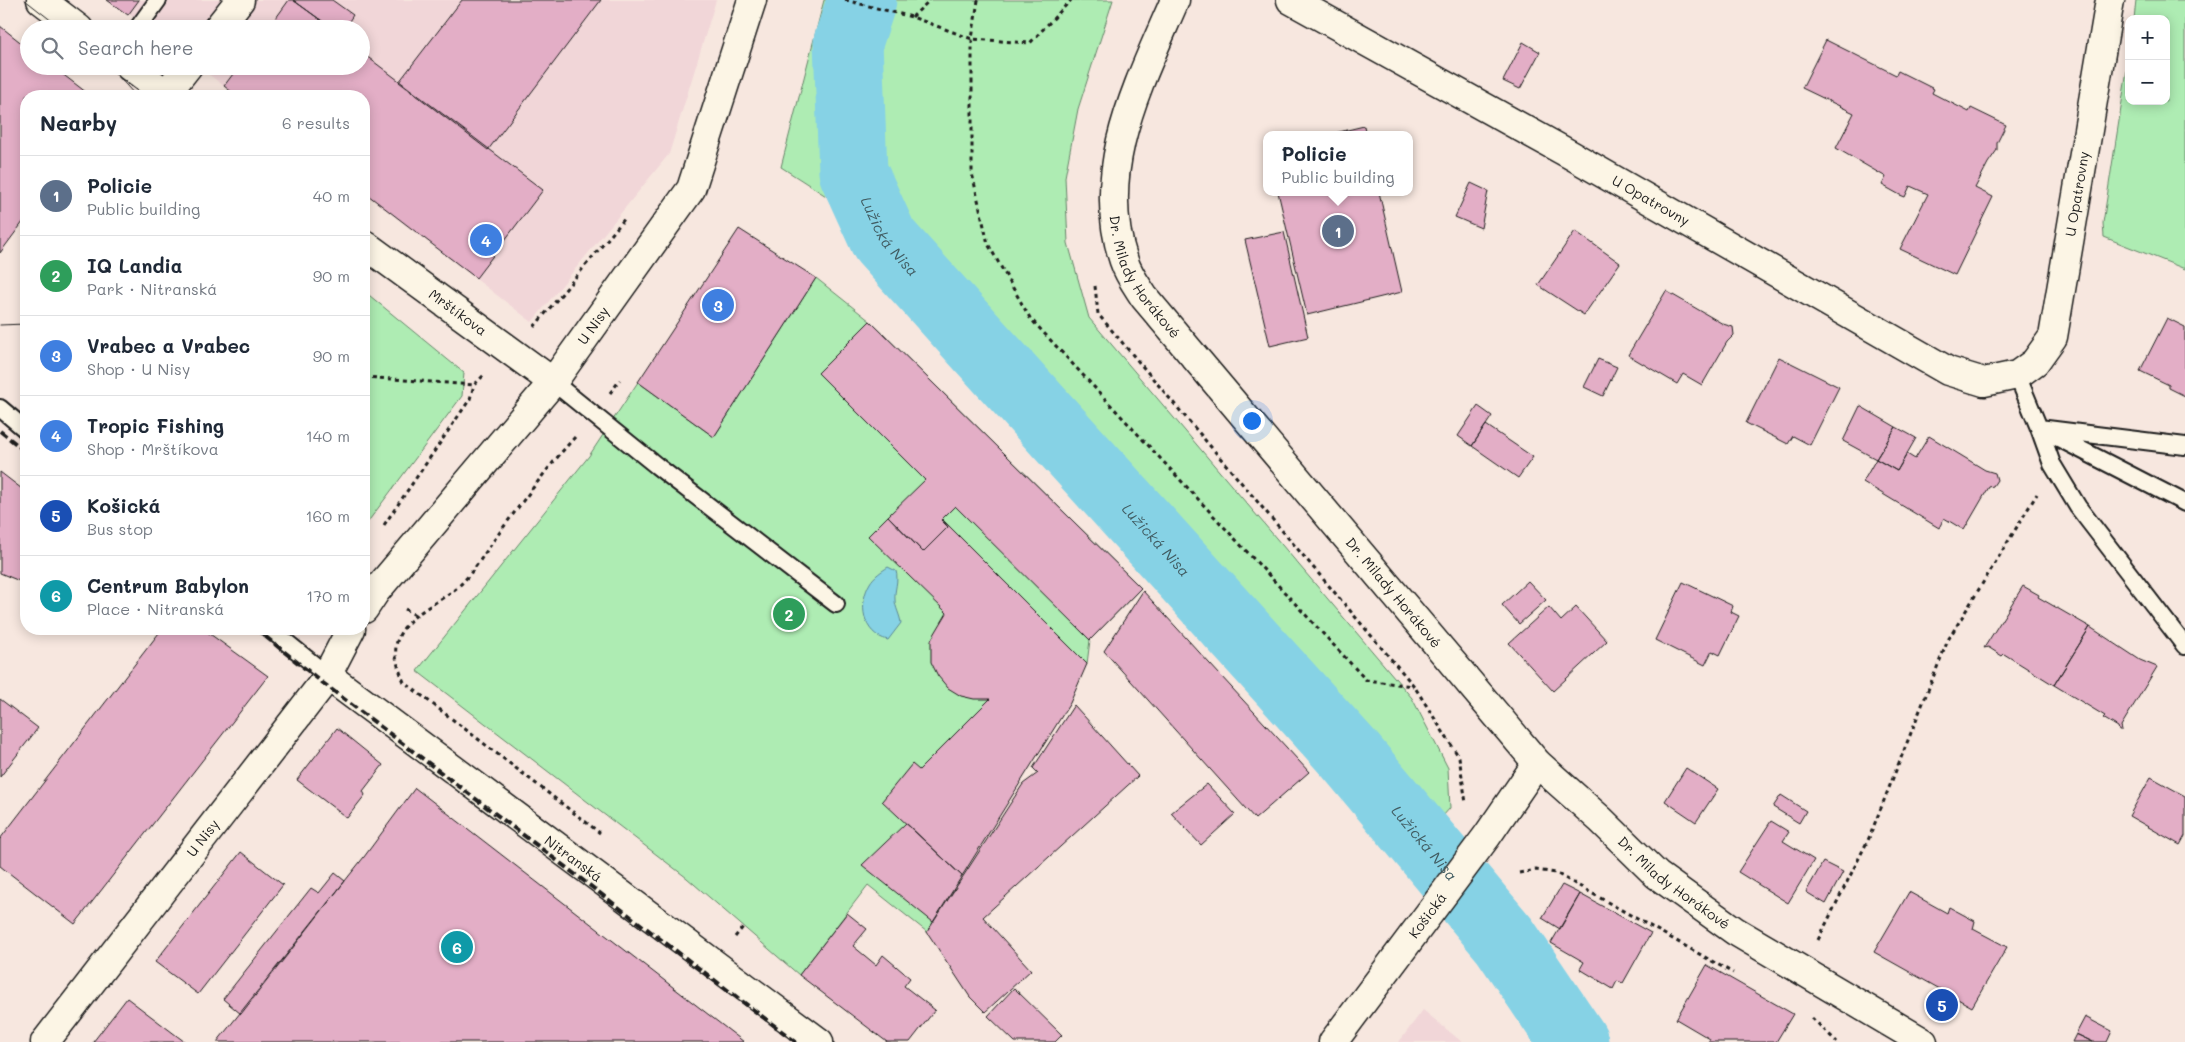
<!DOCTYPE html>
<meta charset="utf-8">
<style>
body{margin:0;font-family:Mali,sans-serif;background:#f6f6f7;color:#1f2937}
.controls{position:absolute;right:15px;top:15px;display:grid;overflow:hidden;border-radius:10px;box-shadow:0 2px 12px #0003}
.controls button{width:45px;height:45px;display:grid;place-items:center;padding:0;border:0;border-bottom:1px solid #e0e1e3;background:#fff;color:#1f2937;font:25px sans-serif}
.you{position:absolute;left:1251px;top:420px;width:18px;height:18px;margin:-12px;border:4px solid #fff;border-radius:50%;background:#1a73e8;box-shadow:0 0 0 8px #1a73e833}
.badge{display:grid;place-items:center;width:32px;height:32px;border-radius:50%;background:#1f6fb2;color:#fff;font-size:16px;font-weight:700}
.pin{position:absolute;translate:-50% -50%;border:2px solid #fff;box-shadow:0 1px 5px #0006}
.popup{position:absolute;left:1263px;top:131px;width:150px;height:65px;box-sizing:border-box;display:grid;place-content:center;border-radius:10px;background:#fff;filter:drop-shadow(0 1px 4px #0005);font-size:16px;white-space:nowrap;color:#747a83}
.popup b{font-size:19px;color:#1f2937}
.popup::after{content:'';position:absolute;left:50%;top:100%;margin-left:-10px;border:10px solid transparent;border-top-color:#fff}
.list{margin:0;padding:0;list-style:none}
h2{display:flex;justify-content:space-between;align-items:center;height:65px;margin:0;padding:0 20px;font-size:21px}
h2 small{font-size:16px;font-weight:400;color:#747a83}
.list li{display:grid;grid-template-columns:32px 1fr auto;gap:15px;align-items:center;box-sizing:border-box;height:80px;padding:0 20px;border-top:1px solid #e0e1e3}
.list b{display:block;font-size:19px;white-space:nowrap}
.list p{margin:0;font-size:16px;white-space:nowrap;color:#747a83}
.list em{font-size:16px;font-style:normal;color:#747a83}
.icon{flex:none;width:28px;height:28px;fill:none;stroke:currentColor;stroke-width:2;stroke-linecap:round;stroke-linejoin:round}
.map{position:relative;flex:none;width:2185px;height:1042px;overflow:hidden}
.search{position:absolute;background:#fff;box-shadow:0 2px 12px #0003;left:20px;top:20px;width:350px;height:55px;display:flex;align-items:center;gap:12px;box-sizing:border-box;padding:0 18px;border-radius:28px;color:#747a83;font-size:19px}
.panel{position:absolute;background:#fff;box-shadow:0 2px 12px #0003;left:20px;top:90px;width:350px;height:545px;border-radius:20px}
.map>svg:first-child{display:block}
.built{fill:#f1d6d8}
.green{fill:#aeecb3;stroke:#658468}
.water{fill:#86d2e5;stroke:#5c8995}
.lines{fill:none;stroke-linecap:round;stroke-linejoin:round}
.river{stroke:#86d2e5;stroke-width:69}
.building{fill:#e3aec6;stroke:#1c1c1c}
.service-casing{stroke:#1c1c1c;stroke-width:20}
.minor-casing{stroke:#1c1c1c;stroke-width:31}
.tertiary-casing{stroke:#1c1c1c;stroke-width:31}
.path{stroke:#1c1c1c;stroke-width:3;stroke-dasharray:4 4;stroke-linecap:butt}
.service{stroke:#fcf5e5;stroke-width:16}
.minor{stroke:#fcf5e5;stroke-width:28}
.tertiary{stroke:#fcf5e5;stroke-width:28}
.tram{stroke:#1c1c1c;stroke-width:1}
.rail{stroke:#1c1c1c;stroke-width:4;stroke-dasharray:8 4;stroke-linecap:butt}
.labels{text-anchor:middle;stroke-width:4;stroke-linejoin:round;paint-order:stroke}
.street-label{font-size:14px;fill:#1c1c1c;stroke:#fcf5e5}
.water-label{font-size:15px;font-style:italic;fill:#415c62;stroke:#fcf5e5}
</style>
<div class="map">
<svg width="2185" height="1042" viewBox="0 0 2185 1042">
<rect width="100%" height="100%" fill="#f7e7df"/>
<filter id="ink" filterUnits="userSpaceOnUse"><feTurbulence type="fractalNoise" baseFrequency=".02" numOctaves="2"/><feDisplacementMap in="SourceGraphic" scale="10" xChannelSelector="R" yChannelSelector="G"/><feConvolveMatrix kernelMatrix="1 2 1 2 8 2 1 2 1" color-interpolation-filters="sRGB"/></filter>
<g filter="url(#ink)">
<!-- built -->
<path class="built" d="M111,0H716L669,154L532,322L364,193V96H237L198,66H361V29H149Z
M1423,1010L1462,1042H1399Z"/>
<!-- green -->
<path class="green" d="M824,0H1113L1078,109L1065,177L1068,243L1089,318L1412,698L1448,768L1450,808L1427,834L1385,782L1012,357L896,241L781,167Z
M2136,0H2185V269L2104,237L2103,223L2129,57V101H2166V19H2134Z
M816,278L870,321L1141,588L1090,640L1087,664L927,932L868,885L799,975L687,878L417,671L589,456L638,382L714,437Z
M364,291L464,373L462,396L364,527Z"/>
<!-- water -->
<path class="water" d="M888,567L896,571C899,581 894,590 895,600C895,607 900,615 901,623L888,640C862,634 858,603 870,583C874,576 882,571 888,567Z"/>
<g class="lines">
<!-- river -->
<path class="river" id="s1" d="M862,0L848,42L853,172L884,240L1348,753L1505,940L1574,1042"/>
</g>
<!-- building -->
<path class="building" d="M107,0H139L128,15Z
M289,0H293L333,29H268Z
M293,0H332L353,15L344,29H333Z
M462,0H601L488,150L399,82Z
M0,26L29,49V66H52L91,96H26V218L0,253Z
M1826,40L1896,75L1898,71L1934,89L1932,93L1969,112L1971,108L2006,125L1997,143V150L1988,163L1975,188L1993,197L1955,275L1900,249L1928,194L1910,186L1905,197L1900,195L1882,185L1886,177L1836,148L1854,113L1802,88Z
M1523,42L1540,52L1520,89L1503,81Z
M361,52L543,190L476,278L364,192V96H237L224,86L239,66H361Z
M1364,126L1366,135H1331V134Z
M1471,183L1488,191L1481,228L1455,217Z
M1278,192H1379L1402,292L1307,315Z
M739,229L816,278L714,437L638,382Z
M1575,231L1620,263L1584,315L1538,285Z
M1284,232L1308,337L1270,346L1245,240Z
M1666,291L1723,324L1733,327L1734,335L1727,342L1702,385L1683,374L1677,384L1628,355Z
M2167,318L2185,327V396L2169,388V385L2140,371Z
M870,321L1141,588L1090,640L955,506L941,520L948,527L923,552L888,516L925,480L818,373Z
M1779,357L1839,387L1810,445L1793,436L1788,444L1746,423Z
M1598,359L1617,367L1603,396L1584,387Z
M1478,406L1492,416L1472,446L1458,436Z
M1860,406L1896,427L1876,459L1843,441Z
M1486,425L1533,457L1518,478L1472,446Z
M1896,427L1916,438L1897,471L1876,459Z
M1929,436L1985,470L1995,473L1997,480L1993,486L1989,487L1964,530L1944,518L1939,528L1863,482L1876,459L1897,471L1907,454L1915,459Z
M0,472L26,492V572L22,582L0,573Z
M888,516L923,552L948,527L942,519L1087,664L1070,703L962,876L882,801L912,764L919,770L990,699H974L961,696L948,688L938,676L931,662V640L947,613L868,536Z
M1528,581L1546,600L1519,624L1502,605Z
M1683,582L1733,606L1731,612L1739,616L1720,655L1712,651L1705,665L1655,640Z
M2023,586L2039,595L2038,597L2090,627L2054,685L2004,654L2002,656L1988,647L1984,648Z
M1143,591L1309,772L1255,819L1104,651Z
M1549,607L1561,621L1576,607L1607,641L1553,691L1509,643Z
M2090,627L2140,660L2157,667L2121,726L2122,730H2119L2118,727L2103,718L2105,716L2054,685Z
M162,629H203L268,676L75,924L0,866V839Z
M0,699L38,728L0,777Z
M1074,705L1138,776L983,917L1031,970L985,1012L970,997L927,932L1023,784L1038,773L1033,768Z
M337,728L383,765L363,791L365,795L347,818L297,780Z
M1686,768L1718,789L1696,822L1665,801Z
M2151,777L2185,796V836L2180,845L2129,816Z
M1207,784L1235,814L1201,845L1171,813Z
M415,788L744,1042H217L364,857Z
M1781,795L1806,811L1799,823L1773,807Z
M1771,821L1789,832L1783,841L1814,860L1788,903L1738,872Z
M906,823L962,876L933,922L862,865Z
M241,852L283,885L198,994L155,962Z
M1823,862L1843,872L1826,904L1806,892Z
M335,873L345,881L241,1014L223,999L311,888L319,893Z
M1562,885L1580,894L1560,929L1542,918Z
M1909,892L1947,913L1949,907L1975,921L1973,929L2007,947L1972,1007L1874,952Z
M1580,894L1651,933L1623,983L1617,981L1613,989L1580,969L1584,962L1551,943Z
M847,913L867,929L853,946L876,965L883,955L910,978L904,986L935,1010L910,1042H887L799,975Z
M1707,965L1793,1014L1776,1042H1708L1710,1039L1676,1019Z
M1014,988L1062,1035L1055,1042H1015L988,1016Z
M127,998L185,1042H93Z
M2085,1017L2112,1031L2107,1042H2093L2076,1034Z
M2076,1034L2093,1042H2072Z"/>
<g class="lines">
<!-- service casing -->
<g class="service-casing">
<path id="service" d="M137,29L158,0
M2017,375L2039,428L2185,503
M553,382L657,466L836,604
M0,408L26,430
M2185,446L2039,428L2052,464L2078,507L2185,646
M270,629L328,676"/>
</g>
<!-- minor casing -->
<g class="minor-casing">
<g id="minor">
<path d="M41,0L79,29"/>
<path id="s2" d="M1291,0L1571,155L1948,371L1984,382L2017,375L2035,362L2053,337L2110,0"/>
<path d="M217,29L240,0"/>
<path d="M129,66L169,96"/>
<path d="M166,94L188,66"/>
<path id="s3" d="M364,244L553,382"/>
<path id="s4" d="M364,609L376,591L553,382L691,189L752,0"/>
<path id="s5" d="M328,676L819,1042"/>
<path id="s6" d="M45,1042L323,683L351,629"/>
</g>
</g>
<!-- tertiary casing -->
<g class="tertiary-casing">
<g id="tertiary">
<path id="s7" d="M1175,0C1139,84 1093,169 1124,261C1128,274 1137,286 1144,297L1537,763L1601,820L1657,875L1735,931L1923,1042"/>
<path id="s8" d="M1333,1042L1487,836L1537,763"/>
</g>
</g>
<!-- path -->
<path class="path" d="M845,0L912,17L972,39L1030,43L1071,0
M978,0L972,39V173L988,244L1030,318L1366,680L1413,686
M912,17L930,0
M1095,286L1098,314L1414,686L1459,757L1466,803
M534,327L626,217
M364,377L474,385
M610,393L620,380
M575,437C547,468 522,502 497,536C486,551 476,568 463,582C445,601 415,609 401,632C391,649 397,665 404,682L600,833
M384,525L470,399L474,385L484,375
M405,609L415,615
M1519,873L1536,870L1556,873L1733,973
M735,937L743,927
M1818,940L1869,838L1948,640L2037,494
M1812,1018L1837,1042"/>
<!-- service -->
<use href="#service" class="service"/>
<!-- minor -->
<use href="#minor" class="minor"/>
<!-- tertiary -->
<use href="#tertiary" class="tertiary"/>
<!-- tram -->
<path class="tram" d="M25,0L62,29
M109,66L136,96
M0,325L26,324"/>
<!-- rail -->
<path class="rail" d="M0,431L26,452
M256,629L323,683L796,1042"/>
</g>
</g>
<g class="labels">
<!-- street labels -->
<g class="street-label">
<text dy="5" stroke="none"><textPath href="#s2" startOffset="1024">U Opatrovny</textPath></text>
<text dy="5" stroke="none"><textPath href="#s2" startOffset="412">U Opatrovny</textPath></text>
<text dy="5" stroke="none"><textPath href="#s7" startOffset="296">Dr. Milady Horákové</textPath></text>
<text dy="5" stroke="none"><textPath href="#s3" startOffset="116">Mrštíkova</textPath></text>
<text dy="5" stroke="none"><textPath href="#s4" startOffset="365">U Nisy</textPath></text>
<text dy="5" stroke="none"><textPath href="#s7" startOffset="701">Dr. Milady Horákové</textPath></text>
<text dy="5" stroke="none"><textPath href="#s6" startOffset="258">U Nisy</textPath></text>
<text dy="5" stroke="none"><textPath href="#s5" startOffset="306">Nitranská</textPath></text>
<text dy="5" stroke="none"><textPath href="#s7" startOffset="1106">Dr. Milady Horákové</textPath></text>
<text dy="5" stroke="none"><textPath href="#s8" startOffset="158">Košická</textPath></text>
</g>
<!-- water labels -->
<g class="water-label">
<text dy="5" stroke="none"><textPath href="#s1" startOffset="249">Lužická Nisa</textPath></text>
<text dy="5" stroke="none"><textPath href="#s1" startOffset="654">Lužická Nisa</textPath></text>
<text dy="5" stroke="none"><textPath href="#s1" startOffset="1059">Lužická Nisa</textPath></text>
</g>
</g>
</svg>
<div class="controls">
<button>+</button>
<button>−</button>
</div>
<div class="you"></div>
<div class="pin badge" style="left:1338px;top:231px;background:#5c6f8a">1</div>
<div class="popup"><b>Policie</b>Public building</div>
<div class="pin badge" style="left:789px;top:614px;background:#2e9e5b">2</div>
<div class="pin badge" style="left:718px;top:305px;background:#3f7fe0">3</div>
<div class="pin badge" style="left:486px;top:240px;background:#3f7fe0">4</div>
<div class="pin badge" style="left:1942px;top:1005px;background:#1a4fb4">5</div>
<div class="pin badge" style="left:457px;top:947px;background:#0f9aa8">6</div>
<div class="search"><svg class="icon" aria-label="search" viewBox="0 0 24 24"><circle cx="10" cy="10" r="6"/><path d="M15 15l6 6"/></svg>Search here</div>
<section class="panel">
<h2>Nearby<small>6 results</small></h2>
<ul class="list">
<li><span class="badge" style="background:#5c6f8a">1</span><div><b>Policie</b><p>Public building</p></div><em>40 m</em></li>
<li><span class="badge" style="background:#2e9e5b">2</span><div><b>IQ Landia</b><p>Park · Nitranská</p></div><em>90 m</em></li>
<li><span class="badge" style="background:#3f7fe0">3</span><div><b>Vrabec a Vrabec</b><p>Shop · U Nisy</p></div><em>90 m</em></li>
<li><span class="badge" style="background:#3f7fe0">4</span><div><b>Tropic Fishing</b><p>Shop · Mrštíkova</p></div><em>140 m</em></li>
<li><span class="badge" style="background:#1a4fb4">5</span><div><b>Košická</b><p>Bus stop</p></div><em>160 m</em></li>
<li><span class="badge" style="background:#0f9aa8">6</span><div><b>Centrum Babylon</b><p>Place · Nitranská</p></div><em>170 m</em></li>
</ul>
</section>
</div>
